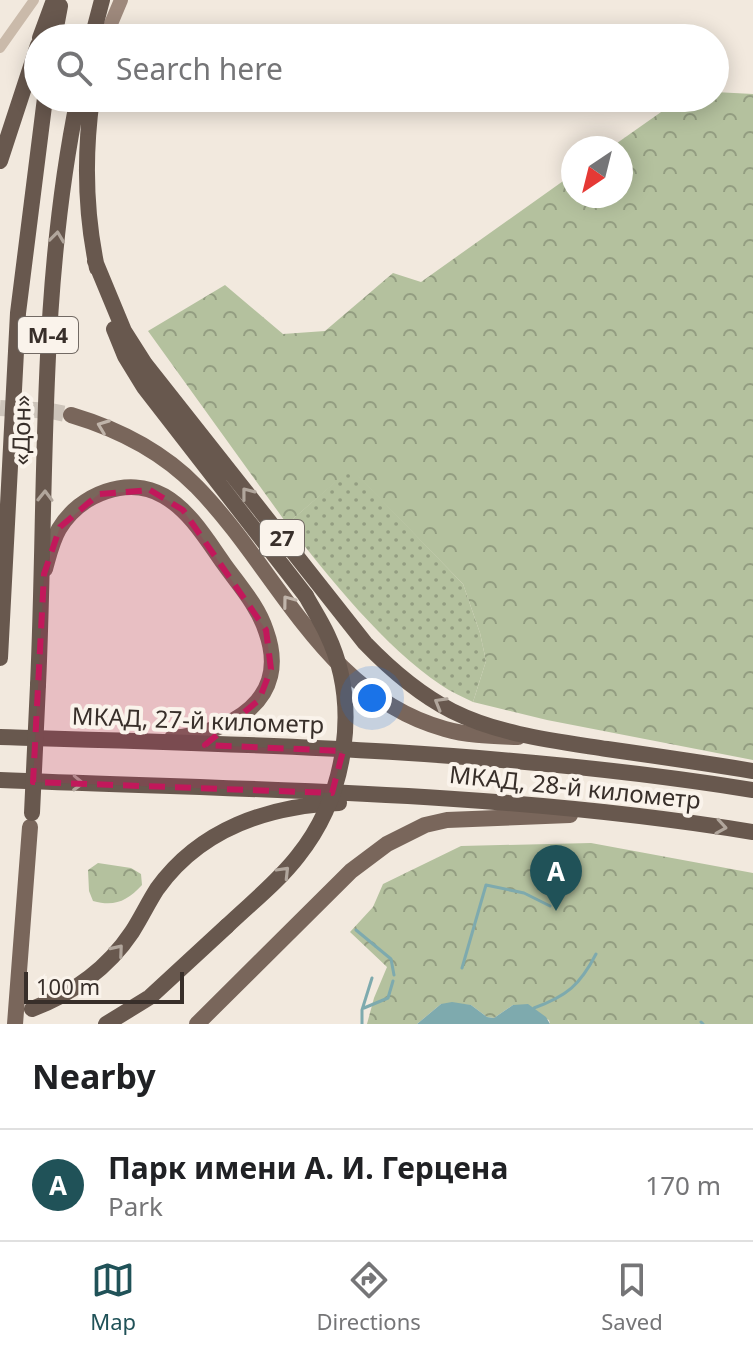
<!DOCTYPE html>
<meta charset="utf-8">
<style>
body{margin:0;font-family:"Noto Sans",sans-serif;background:#f6f6f6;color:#202124}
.compass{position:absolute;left:561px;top:136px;width:72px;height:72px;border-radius:50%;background:#fff;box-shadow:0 4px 20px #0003;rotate:215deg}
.scale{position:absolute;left:24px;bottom:20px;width:160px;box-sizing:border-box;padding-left:8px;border:4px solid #382f2a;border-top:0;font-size:22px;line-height:28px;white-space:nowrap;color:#382f2a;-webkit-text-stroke:6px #faf3eb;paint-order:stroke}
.you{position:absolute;left:372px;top:698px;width:28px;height:28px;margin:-20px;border:6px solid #fff;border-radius:50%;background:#1a73e8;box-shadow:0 0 0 12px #1a73e833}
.badge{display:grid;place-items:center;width:52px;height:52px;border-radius:50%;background:#205258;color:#fff;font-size:26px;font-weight:700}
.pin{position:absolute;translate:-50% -66px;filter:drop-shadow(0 2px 4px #0008)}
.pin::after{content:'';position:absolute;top:42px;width:28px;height:24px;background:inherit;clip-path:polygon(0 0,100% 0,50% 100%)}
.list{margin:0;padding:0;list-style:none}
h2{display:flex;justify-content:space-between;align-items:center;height:104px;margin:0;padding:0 32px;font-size:34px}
h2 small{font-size:26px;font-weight:400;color:#757577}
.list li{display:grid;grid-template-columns:52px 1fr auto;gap:24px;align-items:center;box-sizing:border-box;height:112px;padding:0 32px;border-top:2px solid #e0e0e0}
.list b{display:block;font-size:30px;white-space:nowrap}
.list p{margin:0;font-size:26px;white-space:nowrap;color:#757577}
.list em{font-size:26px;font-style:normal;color:#757577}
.icon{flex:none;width:44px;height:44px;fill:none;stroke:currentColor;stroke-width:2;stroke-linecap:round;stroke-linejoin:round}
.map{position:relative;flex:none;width:753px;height:1024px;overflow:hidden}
.search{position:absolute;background:#fff;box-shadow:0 4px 20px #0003;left:24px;right:24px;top:24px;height:88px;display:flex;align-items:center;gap:20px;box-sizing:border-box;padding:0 28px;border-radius:44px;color:#757577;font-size:30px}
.sheet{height:216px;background:#fff}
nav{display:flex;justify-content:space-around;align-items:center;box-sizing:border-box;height:112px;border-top:2px solid #e0e0e0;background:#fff;font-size:22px;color:#757577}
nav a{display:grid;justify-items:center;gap:4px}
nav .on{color:#205258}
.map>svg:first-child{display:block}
.grass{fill:url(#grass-dots)}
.forest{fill:url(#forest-crowns)}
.water{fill:#7eaaae}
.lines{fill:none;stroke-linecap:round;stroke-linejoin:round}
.stream{stroke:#7eaaae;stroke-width:3}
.primary-tunnel{stroke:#cdc4ba;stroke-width:16;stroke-dasharray:16 8;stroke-linecap:butt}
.minor{stroke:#cabaaa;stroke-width:10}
.secondary{stroke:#9e897c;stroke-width:14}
.primary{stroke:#79665b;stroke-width:16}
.trunk{stroke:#68584e;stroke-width:16}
.trunk-bridge{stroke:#68584e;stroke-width:16}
.oneway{stroke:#b1a69c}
.oneway2{stroke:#c0b4aa}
.marked{fill:#c2185b;fill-opacity:0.2;stroke:#c2185b;stroke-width:6;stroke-dasharray:16 10;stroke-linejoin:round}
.labels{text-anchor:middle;stroke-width:8;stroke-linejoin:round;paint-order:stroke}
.shield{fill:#faf3eb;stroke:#726a64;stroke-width:2}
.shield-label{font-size:22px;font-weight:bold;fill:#382f2a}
.street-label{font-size:24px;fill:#382f2a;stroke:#faf3eb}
</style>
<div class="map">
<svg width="753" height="1024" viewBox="0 0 753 1024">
<defs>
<pattern id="grass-dots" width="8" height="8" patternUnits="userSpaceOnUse" patternTransform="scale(2)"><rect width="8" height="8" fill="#b4c19e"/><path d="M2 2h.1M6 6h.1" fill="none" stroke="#939d81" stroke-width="1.8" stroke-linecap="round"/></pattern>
<pattern id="forest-crowns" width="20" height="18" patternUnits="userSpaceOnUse" patternTransform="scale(2)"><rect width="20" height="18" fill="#b4c19e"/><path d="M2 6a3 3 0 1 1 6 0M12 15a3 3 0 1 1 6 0" fill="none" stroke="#939d81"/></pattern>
</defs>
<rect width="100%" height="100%" fill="#f2e9de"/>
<!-- grass -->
<path class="grass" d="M351,468L463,584L480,633L486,661L473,702C463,697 451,692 441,685C384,647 329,577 287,524Z"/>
<!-- forest -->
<path class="forest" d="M715,92L753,94V760L547,720L473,702L486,661L480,633L463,584L351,469L287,524L148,331L225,285L283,334L325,331L393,273L421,282L573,174V196H621V148H610L681,98H715Z
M591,843L753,873V1024H550L549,1020L513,1005L494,1018L487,1017L471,1005L441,1004L417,1024H367L374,998L387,967L350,932L373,907L383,884L461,846Z
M98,863L131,868L141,874L142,885C127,901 115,907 93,901L89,891L88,870Z"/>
<!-- water -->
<path class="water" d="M452,1002L471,1005L487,1017L494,1018L513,1005L528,1004L546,1017L550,1024H417L441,1004Z"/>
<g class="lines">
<!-- stream -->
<path class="stream" d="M356,930L391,959L394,975
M462,968L486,885L524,893L550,906
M364,1008L388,998L393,981
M534,1008C567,996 580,985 596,954
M701,1022L703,1024
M362,1024V1010L372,978"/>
<!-- primary-tunnel -->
<path class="primary-tunnel" d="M0,408L51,411L71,415"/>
<!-- minor -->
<path class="minor" d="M0,48L34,0"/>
<!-- secondary -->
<path class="secondary" d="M105,38L121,0"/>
<!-- primary -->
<path class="primary" d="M71,415C118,429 162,451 197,487C278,570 324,696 445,729C469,736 494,736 518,737
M45,569C49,555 52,541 59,529C80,494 128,475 164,496C190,511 207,540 224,564C239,585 258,606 266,631C291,700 231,732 172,738
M15,1024L30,827
M197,1024L351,871L387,844L425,825L447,820L570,815"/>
<!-- trunk -->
<path class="trunk" d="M40,38L54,0
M54,38L60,6
M92,38L102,0
M92,98C84,156 85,211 97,268
M0,161L38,45
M95,261L124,331L145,364L365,643C391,670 419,694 452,711C500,735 555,741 607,749C656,756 704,763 753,771
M114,329L125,356L144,387L306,596
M0,658L18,313L45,98
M38,685C47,489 38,291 78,98
M0,737C251,744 505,750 753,790
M0,780C251,790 504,791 753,832
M32,1009C72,994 108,968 132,932C141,918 148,903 157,889C200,829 268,806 339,803
M106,1024L150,997L227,926"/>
<!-- trunk-bridge -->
<path class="trunk-bridge" d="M32,813L38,685
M227,926C251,903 278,882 298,856C346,796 361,705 327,634C321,621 313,609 306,596"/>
</g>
<!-- one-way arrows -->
<defs><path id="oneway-chevron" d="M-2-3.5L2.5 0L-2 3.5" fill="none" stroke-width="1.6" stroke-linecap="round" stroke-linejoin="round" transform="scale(2)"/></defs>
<g class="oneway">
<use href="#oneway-chevron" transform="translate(57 237) rotate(-83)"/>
<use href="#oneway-chevron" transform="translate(247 493) rotate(-128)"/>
<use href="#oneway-chevron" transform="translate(45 496) rotate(-89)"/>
<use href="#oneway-chevron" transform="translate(440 703) rotate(-150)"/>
<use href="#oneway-chevron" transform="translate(78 783) rotate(2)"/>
<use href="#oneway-chevron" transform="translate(721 827) rotate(9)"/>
<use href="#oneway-chevron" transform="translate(284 872) rotate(-46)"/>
<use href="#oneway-chevron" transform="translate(118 950) rotate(-50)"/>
</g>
<g class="oneway2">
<use href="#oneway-chevron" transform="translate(103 426) rotate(-159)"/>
<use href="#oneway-chevron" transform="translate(288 601) rotate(-127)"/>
</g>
<!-- marked area -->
<path class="marked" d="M150,490L183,510L266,630L271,669L259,700L205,745L343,751L332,793L33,782L44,574L60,527L99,494Z"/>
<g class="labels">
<!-- shield labels -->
<g class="shield">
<rect x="18" y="317" width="60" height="36" rx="6"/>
<rect x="260" y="520" width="44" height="36" rx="6"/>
</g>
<g class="shield-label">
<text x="48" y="343">М-4</text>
<text x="282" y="546">27</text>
</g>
<!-- street labels -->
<g class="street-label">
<text transform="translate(22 430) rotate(-89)" y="8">«Дон»</text>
<text transform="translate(198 721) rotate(2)" y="8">МКАД, 27-й километр</text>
<text transform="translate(575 788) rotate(6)" y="8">МКАД, 28-й километр</text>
</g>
</g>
</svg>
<svg class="compass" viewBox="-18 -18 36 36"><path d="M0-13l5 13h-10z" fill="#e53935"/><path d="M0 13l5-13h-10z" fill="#757577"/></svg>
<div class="scale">100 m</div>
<div class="you"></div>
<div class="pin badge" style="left:556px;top:911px">A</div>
<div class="search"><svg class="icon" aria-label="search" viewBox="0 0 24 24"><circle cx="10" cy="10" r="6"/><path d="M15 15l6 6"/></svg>Search here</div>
</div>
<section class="sheet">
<h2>Nearby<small></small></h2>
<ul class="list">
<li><span class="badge">A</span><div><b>Парк имени А. И. Герцена</b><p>Park</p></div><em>170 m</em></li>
</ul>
</section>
<nav>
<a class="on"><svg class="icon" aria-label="map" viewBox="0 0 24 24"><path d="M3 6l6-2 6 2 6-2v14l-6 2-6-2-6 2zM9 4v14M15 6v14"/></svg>Map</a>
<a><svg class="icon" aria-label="directions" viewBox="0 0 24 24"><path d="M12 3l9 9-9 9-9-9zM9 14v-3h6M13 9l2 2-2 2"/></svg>Directions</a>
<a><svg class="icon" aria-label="saved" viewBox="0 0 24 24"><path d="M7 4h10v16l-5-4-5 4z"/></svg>Saved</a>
</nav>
